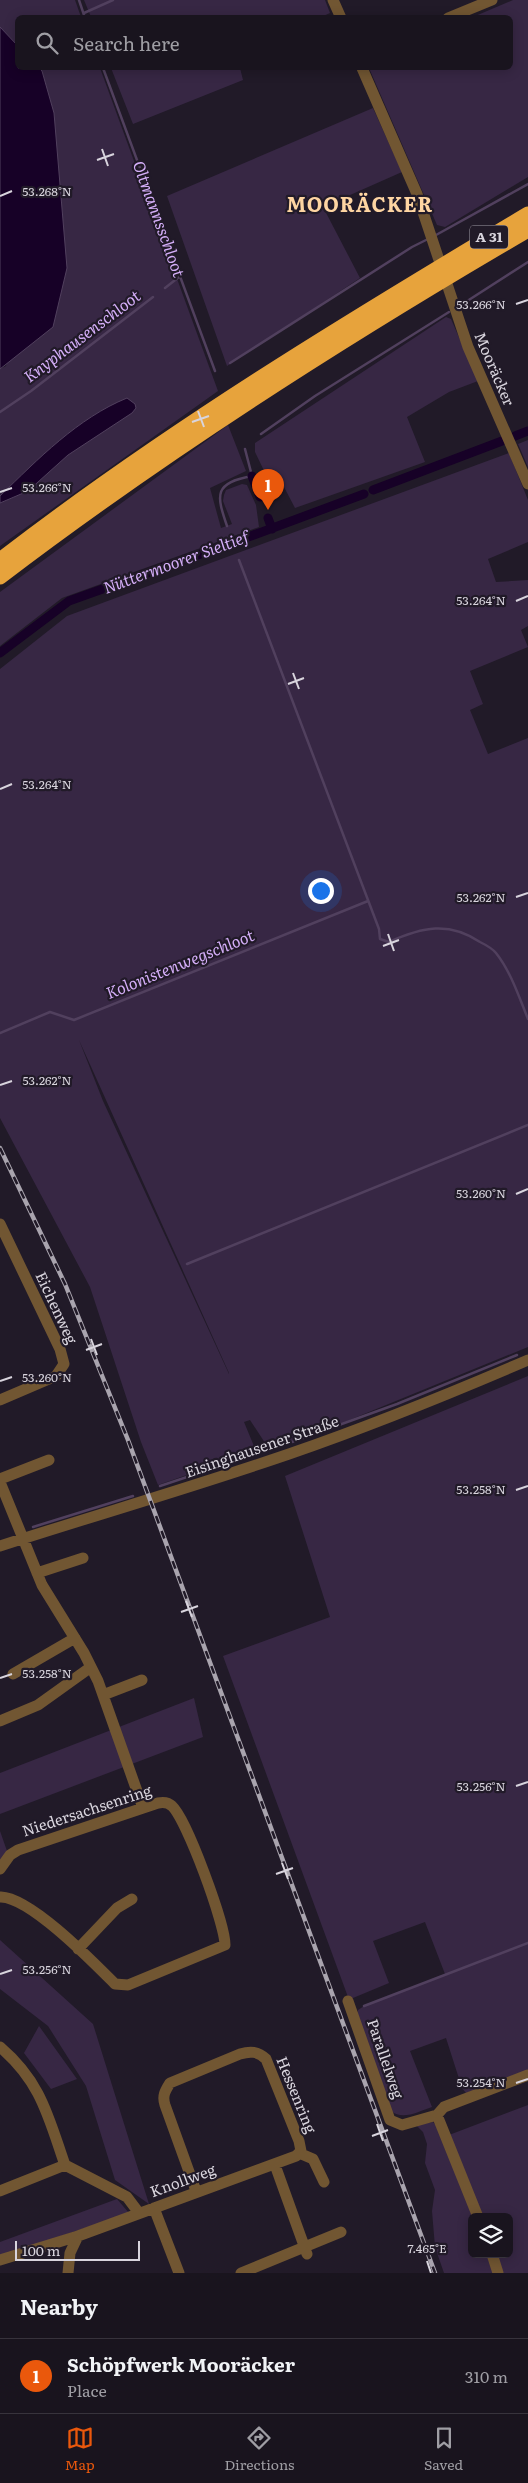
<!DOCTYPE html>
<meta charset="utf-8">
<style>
body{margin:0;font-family:Literata,serif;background:#26212b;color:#f1f3f6}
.controls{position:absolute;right:15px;bottom:15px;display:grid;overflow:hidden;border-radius:8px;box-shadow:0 2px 12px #0003}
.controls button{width:45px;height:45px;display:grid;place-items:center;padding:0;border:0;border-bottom:1px solid #37333c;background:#19141e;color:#f1f3f6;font:25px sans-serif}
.scale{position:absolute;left:15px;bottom:12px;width:125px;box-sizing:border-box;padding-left:5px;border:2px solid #d8d4dd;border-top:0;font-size:14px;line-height:18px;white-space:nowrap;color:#d8d4dd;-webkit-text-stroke:4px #211a28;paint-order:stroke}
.you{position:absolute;left:320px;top:890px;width:18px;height:18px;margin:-12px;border:4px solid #fff;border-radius:50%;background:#1a73e8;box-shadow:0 0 0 8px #1a73e833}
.badge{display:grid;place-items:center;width:32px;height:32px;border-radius:50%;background:#ea580c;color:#fff;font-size:16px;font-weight:700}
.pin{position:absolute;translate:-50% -41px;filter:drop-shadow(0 1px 2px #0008)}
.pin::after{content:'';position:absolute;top:26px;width:18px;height:15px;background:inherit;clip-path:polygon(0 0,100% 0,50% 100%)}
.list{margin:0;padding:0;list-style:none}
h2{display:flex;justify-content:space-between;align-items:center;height:65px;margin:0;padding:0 20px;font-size:21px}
h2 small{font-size:16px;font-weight:400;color:#9f9ea4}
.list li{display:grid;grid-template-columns:32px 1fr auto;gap:15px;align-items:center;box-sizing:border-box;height:75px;padding:0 20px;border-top:1px solid #37333c}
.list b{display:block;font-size:19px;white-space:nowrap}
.list p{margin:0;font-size:16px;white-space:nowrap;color:#9f9ea4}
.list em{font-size:16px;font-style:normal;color:#9f9ea4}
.icon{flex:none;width:28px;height:28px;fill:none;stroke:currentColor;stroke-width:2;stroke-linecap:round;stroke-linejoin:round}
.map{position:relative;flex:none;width:528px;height:2273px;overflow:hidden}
.search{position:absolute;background:#19141e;box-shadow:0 2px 12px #0003;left:15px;right:15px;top:15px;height:55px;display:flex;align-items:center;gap:12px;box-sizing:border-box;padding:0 18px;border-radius:8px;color:#9f9ea4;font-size:19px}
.sheet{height:140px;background:#19141e}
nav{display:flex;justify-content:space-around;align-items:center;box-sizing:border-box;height:70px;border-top:1px solid #37333c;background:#19141e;font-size:14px;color:#9f9ea4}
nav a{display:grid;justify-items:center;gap:2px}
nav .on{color:#ea580c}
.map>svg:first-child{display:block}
.green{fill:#372744;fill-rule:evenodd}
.water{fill:#170127;stroke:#51405e}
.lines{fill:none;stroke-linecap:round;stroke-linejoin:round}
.stream{stroke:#51405e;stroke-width:2.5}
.canal{stroke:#170127;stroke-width:9}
.minor{stroke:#715632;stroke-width:11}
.highway{stroke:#e7a33c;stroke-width:15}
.rail-casing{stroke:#a9a4ae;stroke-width:4.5}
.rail{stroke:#211a28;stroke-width:2.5;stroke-dasharray:8;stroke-linecap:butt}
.ticks{fill:none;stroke:#d8d4dd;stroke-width:2}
.labels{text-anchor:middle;stroke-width:4.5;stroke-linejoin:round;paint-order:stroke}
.shield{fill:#211a28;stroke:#a19ca7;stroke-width:1}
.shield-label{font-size:14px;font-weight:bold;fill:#d8d4dd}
.street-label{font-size:15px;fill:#d8d4dd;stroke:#211a28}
.water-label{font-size:16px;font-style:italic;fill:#d4aef8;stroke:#211a28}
.district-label{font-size:20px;font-weight:bold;letter-spacing:1px;fill:#fed5a2;stroke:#211a28}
.ticks-label{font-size:12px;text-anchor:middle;fill:#d8d4dd;stroke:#211a28;stroke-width:4.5;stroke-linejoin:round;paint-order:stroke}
</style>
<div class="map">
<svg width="528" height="2273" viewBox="0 0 528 2273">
<rect width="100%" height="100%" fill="#211a28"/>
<!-- green -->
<path class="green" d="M0,0H75L81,17L18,18L17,45L0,27Z
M84,0H325L330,13L319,18L91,17Z
M513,0H528V177L445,227L437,225L369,68H510V18L473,17Z
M39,68H100L218,391L0,546V503L28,491L68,455L90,440L128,398C78,418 38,459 0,496V369L6,366L58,171L54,113L42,71Z
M111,68H240L243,80L133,124Z
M373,108L402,172L323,207L360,278L227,366L167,196Z
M446,317L451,319L478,381L449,392L407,417L425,462L295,508L284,487L270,483L255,452V443Z
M228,425L246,471L210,488L221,528L232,524L223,501L224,495L226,490L242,484L247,485L256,505L259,527L62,598L0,646V592Z
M528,440V467L518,444Z
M509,453L528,500V542L488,559L496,582L528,580V626L521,630L528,647L470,671L483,704L470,710L488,754L528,738V1347L347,1421L269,1449L250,1420L244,1422L256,1451L158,1485L141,1442L90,1287L0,1118V669L67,616ZM79,1040L229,1373V1374L103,1101Z
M528,1376V2071L466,2093L462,2088L446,2038L410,2051L432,2107C419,2111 403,2121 391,2111L357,2016L358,2010L364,2006L445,1974L425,1922L373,1941L389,1983L353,1998L348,1997L223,1656L330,1617L285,1476Z
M194,1698L203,1737L0,1814V1773Z
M0,1831L7,1851L0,1862Z
M0,1940L93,2024L149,2204L115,2180L86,2086L48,2026L0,1989Z
M39,2026L77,2079L51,2089L24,2053Z
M528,2105V2273H503L497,2254H509V2217H482L449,2135Z
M433,2122L437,2126L474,2217H472V2254H489L495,2273H444L435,2247L432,2211L435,2190L425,2163L427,2144L423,2132L416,2125Z
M117,2199L129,2213L0,2257V2242Z"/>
<!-- water -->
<path class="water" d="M0,27L17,45L18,68H39L42,71L54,113L67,268L53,327L0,369Z
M127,398L135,404L136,408L132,413L68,455L28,491L0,503V496C38,459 78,418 127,398Z"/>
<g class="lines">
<!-- stream -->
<path class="stream" d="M79,0L85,18
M84,13L113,0
M103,68L215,371
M436,235L528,184
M165,288L179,277
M461,305L528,262
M230,363L412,247L428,239
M0,412L31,391L153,297
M261,434L315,396L449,312
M227,526C216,494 214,483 252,476L245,449
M239,560L379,929L380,939L389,942C422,927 449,921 480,942C486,945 492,948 496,953C511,972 519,997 528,1019
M0,1033L50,1012L74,1020L368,901
M187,1264L528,1125
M267,1451L397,1404L517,1355
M160,1486L256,1454
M33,1527L133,1496
M364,2006L528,1943"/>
<!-- canal -->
<path class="canal" d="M515,436L528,431
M252,476L260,497
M373,490L502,441
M268,518L272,529
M0,653L69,601L262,532L364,494"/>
<!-- minor -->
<path class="minor" d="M333,0L341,18
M448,18L492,0
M362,68L417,194L468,347L528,484
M0,1224L60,1349L64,1364L56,1376L0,1400
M0,1479L49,1460
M0,1482L42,1585L84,1653L98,1681L143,1808
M0,1546C96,1515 193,1487 289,1454C370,1426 449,1394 528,1360
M37,1573L83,1558
M13,1674L75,1638
M103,1695L142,1680
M0,1721L38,1705L91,1667
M0,1869L10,1855L18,1850L158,1803C163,1802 168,1802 172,1806C187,1820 225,1924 225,1945L128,1985L115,1984C93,1962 31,1898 1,1897
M78,1949L117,1908L132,1899
M348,2001L390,2120L402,2125L437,2115L478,2217
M0,2047C41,2082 48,2116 65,2165
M437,2115L444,2107L528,2075
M299,2153L313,2159L324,2182
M275,2165L307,2254
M0,2191L65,2165L127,2197L139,2213
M154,2208L179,2273
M492,2254L498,2273
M0,2260L78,2236L296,2156L301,2151L299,2141L266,2059C258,2051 250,2051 240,2054L170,2083C165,2091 162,2096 165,2105L196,2191
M68,2273L70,2253L78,2236
M241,2273L341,2232"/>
<!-- highway -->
<path class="highway" d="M0,560C167,431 347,322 528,214
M0,577C168,449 346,336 528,230"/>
<!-- rail casing -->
<g class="rail-casing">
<path id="rail" d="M0,1148L65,1284L128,1440L435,2273"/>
</g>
<!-- rail -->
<use href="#rail" class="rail"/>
</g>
<!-- ticks -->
<path class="ticks" d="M102,149L108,166M97,160L114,154M0,196L12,191M516,304L528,300M198,411L204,427M192,422L209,416M0,492L12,488M516,601L528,596M293,673L299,689M288,684L304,678M0,789L12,784M516,897L528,893M388,934L394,951M383,946L399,940M0,1085L12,1081M516,1194L528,1189M91,1339L97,1355M86,1350L102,1344M0,1381L12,1377M516,1490L528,1486M186,1601L192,1617M181,1612L198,1606M0,1678L12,1674M516,1786L528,1782M282,1863L288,1879M276,1874L293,1868M0,1974L12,1970M516,2083L528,2079M377,2124L383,2141M372,2136L388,2130M427,2261L431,2273"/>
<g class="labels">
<!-- shield labels -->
<rect class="shield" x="470" y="225.5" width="38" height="23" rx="4"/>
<g class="shield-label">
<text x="489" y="242">A 31</text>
</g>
<!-- street labels -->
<g class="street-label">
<text transform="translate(494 369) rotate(67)" y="5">Mooräcker</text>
<text transform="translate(56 1308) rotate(65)" y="5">Eichenweg</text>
<text transform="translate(262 1447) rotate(-19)" y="5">Eisinghausener Straße</text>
<text transform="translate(87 1811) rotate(-18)" y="5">Niedersachsenring</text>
<text transform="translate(385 2059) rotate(71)" y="5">Parallelweg</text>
<text transform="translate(296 2095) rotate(68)" y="5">Hessenring</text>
<text transform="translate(183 2181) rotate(-20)" y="5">Knollweg</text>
</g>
<!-- water labels -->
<g class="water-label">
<text transform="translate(159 219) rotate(70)" y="6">Oltmannsschloot</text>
<text transform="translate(82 336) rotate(-37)" y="6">Knyphausenschloot</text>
<text transform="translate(176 562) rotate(-20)" y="6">Nüttermoorer Sieltief</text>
<text transform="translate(180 964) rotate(-22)" y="6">Kolonistenwegschloot</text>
</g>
<!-- district labels -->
<g class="district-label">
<text x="360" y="212">MOORÄCKER</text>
</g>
</g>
<g class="ticks-label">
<text x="47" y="196">53.268°N</text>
<text x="481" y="309">53.266°N</text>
<text x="47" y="492">53.266°N</text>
<text x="481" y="605">53.264°N</text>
<text x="47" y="789">53.264°N</text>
<text x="481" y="902">53.262°N</text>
<text x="47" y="1085">53.262°N</text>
<text x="481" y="1198">53.260°N</text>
<text x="47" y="1382">53.260°N</text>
<text x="481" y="1494">53.258°N</text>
<text x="47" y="1678">53.258°N</text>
<text x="481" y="1791">53.256°N</text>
<text x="47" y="1974">53.256°N</text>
<text x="481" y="2087">53.254°N</text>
<text x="427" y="2253">7.465°E</text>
</g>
</svg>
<div class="controls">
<button><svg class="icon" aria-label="layers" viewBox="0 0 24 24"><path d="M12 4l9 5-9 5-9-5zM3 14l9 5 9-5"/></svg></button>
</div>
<div class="scale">100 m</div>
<div class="you"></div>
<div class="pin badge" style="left:268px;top:510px">1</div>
<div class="search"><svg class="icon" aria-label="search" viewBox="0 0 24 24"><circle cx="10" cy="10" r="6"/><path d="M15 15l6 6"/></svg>Search here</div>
</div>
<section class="sheet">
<h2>Nearby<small></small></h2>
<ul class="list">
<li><span class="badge">1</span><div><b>Schöpfwerk Mooräcker</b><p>Place</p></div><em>310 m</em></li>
</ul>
</section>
<nav>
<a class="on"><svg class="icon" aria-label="map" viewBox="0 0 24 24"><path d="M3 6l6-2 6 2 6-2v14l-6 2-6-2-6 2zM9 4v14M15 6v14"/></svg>Map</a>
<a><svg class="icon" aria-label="directions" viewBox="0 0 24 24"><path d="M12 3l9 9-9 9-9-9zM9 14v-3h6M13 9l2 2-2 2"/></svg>Directions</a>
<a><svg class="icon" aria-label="saved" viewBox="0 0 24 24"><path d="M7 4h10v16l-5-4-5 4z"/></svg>Saved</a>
</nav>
